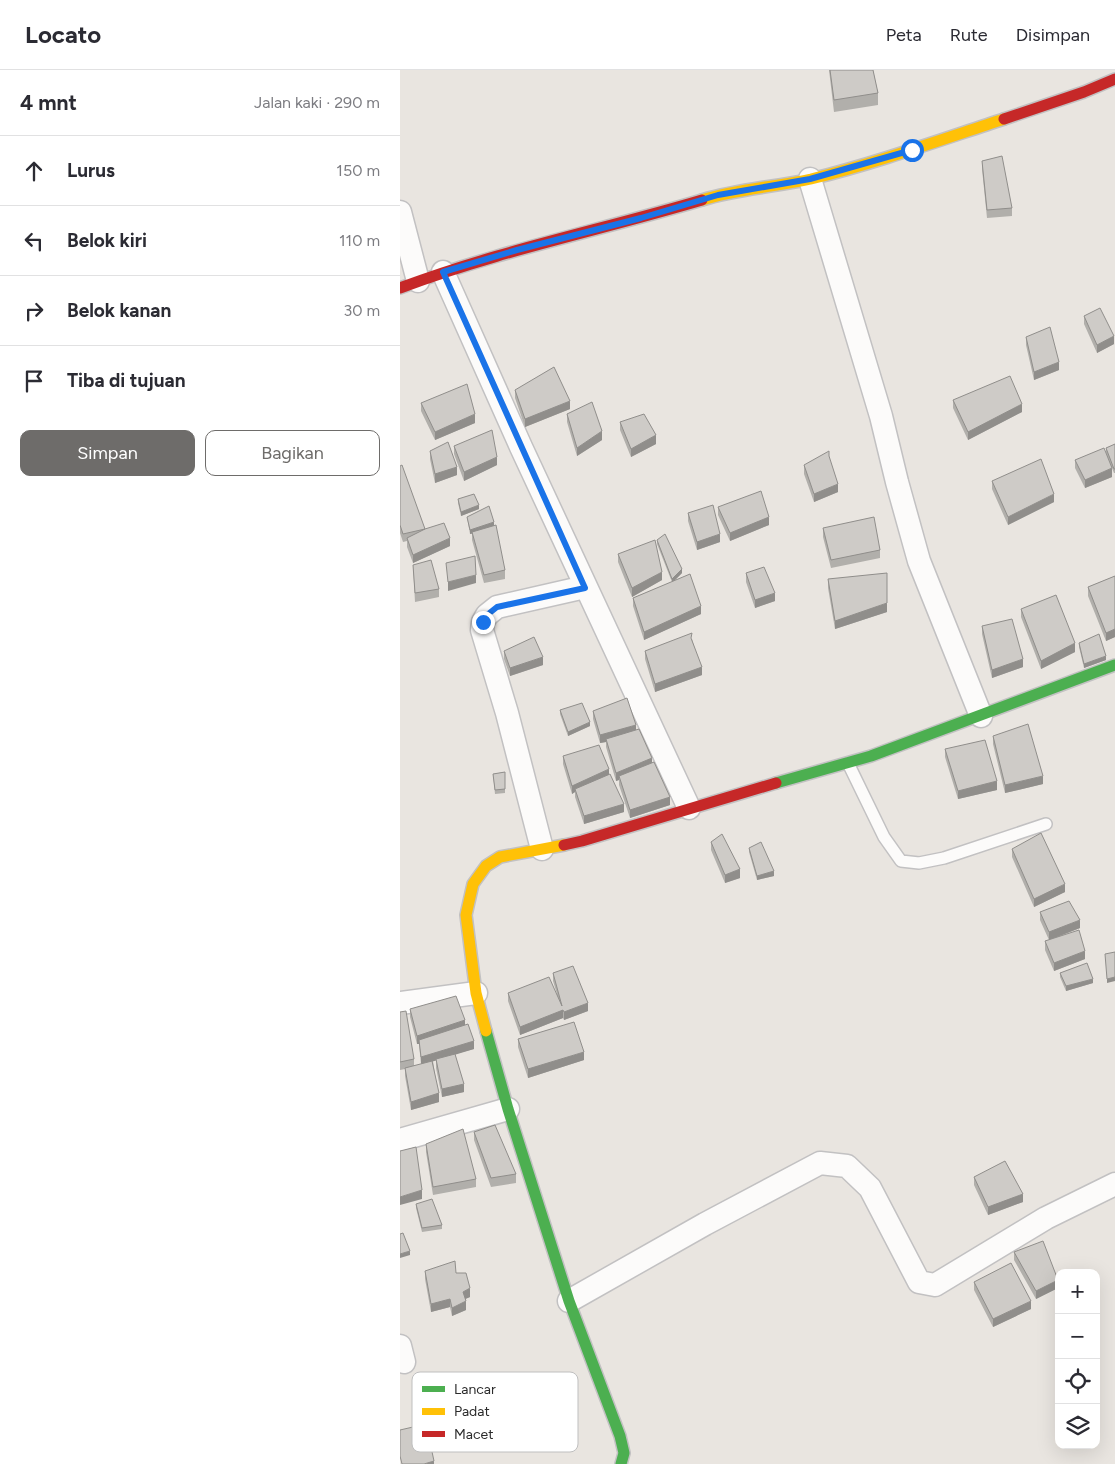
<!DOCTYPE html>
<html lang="id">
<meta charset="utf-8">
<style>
body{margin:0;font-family:Figtree,sans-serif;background:#f7f7f7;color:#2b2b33}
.controls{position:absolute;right:15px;bottom:15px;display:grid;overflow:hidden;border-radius:10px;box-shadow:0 5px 20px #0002}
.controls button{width:45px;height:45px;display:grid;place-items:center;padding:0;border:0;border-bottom:1px solid #e1e1e2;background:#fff;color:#2b2b33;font:25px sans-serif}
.stop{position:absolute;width:15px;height:15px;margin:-11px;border:4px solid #1a73e8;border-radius:50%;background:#fff}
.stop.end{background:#1a73e8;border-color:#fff;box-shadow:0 1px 5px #0008}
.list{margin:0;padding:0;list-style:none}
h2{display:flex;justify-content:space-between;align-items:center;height:65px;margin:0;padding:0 20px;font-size:21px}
h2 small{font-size:16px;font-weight:400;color:#7c7c81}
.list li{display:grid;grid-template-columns:32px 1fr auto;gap:15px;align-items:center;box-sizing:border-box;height:70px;padding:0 20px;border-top:1px solid #e1e1e2}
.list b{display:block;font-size:19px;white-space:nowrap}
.list em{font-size:16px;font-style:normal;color:#7c7c81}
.actions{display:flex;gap:10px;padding:15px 20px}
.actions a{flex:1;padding:11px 0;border:1px solid #6e6c6a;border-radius:10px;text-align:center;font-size:18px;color:#6e6c6a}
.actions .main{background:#6e6c6a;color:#fff}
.icon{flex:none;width:28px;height:28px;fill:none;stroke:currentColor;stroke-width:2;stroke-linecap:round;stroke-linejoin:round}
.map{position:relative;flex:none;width:715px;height:1394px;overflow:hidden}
header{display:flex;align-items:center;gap:30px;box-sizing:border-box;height:70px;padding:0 25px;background:#fff;border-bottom:1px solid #e1e1e2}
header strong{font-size:24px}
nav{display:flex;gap:28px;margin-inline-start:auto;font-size:18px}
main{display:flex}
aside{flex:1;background:#fff}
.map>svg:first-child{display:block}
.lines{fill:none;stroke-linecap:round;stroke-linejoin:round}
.lane-casing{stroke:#c2c1c2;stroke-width:14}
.street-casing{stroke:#c2c1c2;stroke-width:25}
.fast-casing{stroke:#c2c1c2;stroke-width:14}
.slow-casing{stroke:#c2c1c2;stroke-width:14}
.jam-casing{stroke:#c2c1c2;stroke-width:14}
.lane{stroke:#fcfbfa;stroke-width:11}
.street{stroke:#fcfbfa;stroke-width:22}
.fast{stroke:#4caf50;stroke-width:11}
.slow{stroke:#ffc107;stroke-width:11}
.jam{stroke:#c62828;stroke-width:11}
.wall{fill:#b1afab}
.shaded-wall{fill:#908e8b}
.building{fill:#cecbc7;stroke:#908e8b}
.route{stroke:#1a73e8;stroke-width:6}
.key{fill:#fff;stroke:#bfbfbf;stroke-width:1}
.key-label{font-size:14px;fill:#2b2b2b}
</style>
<header>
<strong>Locato</strong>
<nav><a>Peta</a><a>Rute</a><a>Disimpan</a></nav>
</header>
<main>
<aside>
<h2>4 mnt<small>Jalan kaki · 290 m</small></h2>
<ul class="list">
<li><svg class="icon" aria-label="ahead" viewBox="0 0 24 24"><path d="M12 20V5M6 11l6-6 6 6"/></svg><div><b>Lurus</b></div><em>150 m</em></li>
<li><svg class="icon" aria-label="left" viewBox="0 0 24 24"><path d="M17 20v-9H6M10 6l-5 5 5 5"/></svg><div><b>Belok kiri</b></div><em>110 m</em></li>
<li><svg class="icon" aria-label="right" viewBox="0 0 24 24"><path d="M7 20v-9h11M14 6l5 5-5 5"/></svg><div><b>Belok kanan</b></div><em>30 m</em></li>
<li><svg class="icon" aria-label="arrive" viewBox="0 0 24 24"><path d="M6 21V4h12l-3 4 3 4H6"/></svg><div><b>Tiba di tujuan</b></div></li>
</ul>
<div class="actions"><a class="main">Simpan</a><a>Bagikan</a></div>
</aside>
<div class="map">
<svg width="715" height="1394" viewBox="0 0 715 1394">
<rect width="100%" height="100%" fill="#e9e5e0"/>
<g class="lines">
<!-- lane casing -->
<g class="lane-casing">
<path id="lane" d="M448,693L484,767L501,791L519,793L544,788L646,754"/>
</g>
<!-- street casing -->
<g class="street-casing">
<path id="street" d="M410,109L481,346L497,412L519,491L581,646
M0,142L18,211
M43,202L121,377L289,738
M142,779L107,643L82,560L83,552L87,545L97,537L185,517
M0,933L76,923
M0,1070L108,1039
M169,1231L305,1154L420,1093L447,1096L470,1118L519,1212L535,1215L646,1148L715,1114
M0,1276L4,1292"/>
</g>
<!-- fast casing -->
<g class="fast-casing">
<path id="fast" d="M376,713L471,686L715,595
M86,961L108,1039L169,1231L220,1366L224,1383L221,1394"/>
</g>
<!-- slow casing -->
<g class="slow-casing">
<path id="slow" d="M302,130C337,119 375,117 411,109C476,93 540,70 604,49
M86,961L76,923L66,845L73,814L86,796L100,787L164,775"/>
</g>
<!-- jam casing -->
<g class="jam-casing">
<path id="jam" d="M604,49L684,22L715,9
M0,218C98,181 201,160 302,130
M164,775L182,771L376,713"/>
</g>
<!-- lane -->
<use href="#lane" class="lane"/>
<!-- street -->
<use href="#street" class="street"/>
<!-- fast -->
<use href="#fast" class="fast"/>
<!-- slow -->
<use href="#slow" class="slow"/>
<!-- jam -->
<use href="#jam" class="jam"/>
</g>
<!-- wall -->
<path class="wall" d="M429,0H473L478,23V35L434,42Z
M582,91L612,138V146L587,148L582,99Z
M684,246L714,274L697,283L684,254Z
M626,267L659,300L634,310L626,275Z
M115,320L170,339L125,357L115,328Z
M553,330L622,342L568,370L553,338Z
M21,333L75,353L35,370L21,341Z
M167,344L202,370L177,386L167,352Z
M220,352L256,374L231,387L220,360Z
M715,374V403H714L706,383V378Z
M54,376L97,395L64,411L54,384Z
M30,381L57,405L35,413L30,389Z
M675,390L712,407L685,418L675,398Z
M404,395L438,422L414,432L404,404Z
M0,396L25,459L50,476L13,493L7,477V471L3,472L0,463Z
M592,411L654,432L608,455L592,419Z
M58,429L79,439L61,446L58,433Z
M318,437L369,455L330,471L318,445Z
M288,443L320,472L297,480L288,451Z
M67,447L94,456L105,500V509L84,513L72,470V464H70Z
M423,458L480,480V488L431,498L423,467Z
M257,470L282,503L274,511L301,544L244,570L233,536V528L272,512L257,474Z
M218,484L262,510L232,527L218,492Z
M13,495L39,519V527L15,532Z
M346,503L375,531L355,538L346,512Z
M715,506V567L706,571L688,526V517Z
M428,509L487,542L435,559L428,518Z
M621,539L675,582L641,599L621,547Z
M582,556L623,597L592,608L582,564Z
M292,569L302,605L255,622L245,589V581Z
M679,573L706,590L684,598L679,577Z
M104,581L143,595L110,606L104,589Z
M160,640L190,656L168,666L160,644Z
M193,641L236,660L252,693L270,735L230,748L219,715V710L216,711L206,677V672L200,673L193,649Z
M593,666L643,714L605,723L593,674Z
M545,679L597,720L558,729L545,687Z
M163,686L209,705L224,742L184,754L175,727V722L172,724L163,694Z
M105,702V723L95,724L93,704Z
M311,772L340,808L325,813L311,780Z
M349,778L374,806L357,810L349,782Z
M612,779L665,822L634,837L612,787Z
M640,842L680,858L653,869L685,889L654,901L645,880V871L649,870L640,850Z
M153,903L188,941L164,950L163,948L120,965L108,931V923L157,924L153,911Z
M660,903L693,913L666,921L660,907Z
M10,939L65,955L74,979L55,984L64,1022L42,1027L36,998V990L33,991L39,1032L11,1040L5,1006V999L0,1000V942L14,989V996L21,994L19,974H17L10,947Z
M118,969L184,990L128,1008L118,977Z
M74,1062L116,1104V1113L91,1117L74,1070Z
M26,1074L76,1109V1117L33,1125L26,1082Z
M574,1107L623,1132L588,1145L574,1115Z
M16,1134L42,1155V1159L22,1162L16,1138Z
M614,1182L658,1218L636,1229L614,1190Z
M25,1201L56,1203L70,1227L65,1229L66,1240L52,1246L50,1237L31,1242L25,1209Z
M574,1212L631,1239L593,1257L574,1220Z"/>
<!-- shaded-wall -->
<path class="shaded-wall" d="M714,266V274L697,283V275Z
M659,292V300L634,310V302Z
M170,331V339L125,357V349Z
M622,334V342L568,370V362Z
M75,344V353L35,370V362Z
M202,361V370L177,386V378Z
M256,365V374L231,387V379Z
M97,387V395L64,411V402Z
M57,397V405L35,413V404Z
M712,398V407L685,418V410Z
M438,414V422L414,432V424Z
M654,424V432L608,455V447Z
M79,435V439L61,446V442Z
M369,447V455L330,471V463Z
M94,452V456L70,464V460Z
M320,464V472L297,480V472Z
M50,468V476L13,493V485Z
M282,499V503L272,513V509Z
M262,502V510L232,527V518Z
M76,505V513L48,521V512Z
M375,523V531L355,538V530Z
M487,533V542L435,559V551Z
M301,536V544L244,570V562Z
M715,559V567L706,571V563Z
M675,573V582L641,599V591Z
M706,586V590L684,598V594Z
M143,587V595L110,606V598Z
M623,589V597L592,608V600Z
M302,597V605L255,622V614Z
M190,652V656L168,666V662Z
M236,655V663L206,669V672L200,673V665Z
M252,688V696L219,706V710L216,711V703Z
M209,699V707L175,719V722L172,724V716Z
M643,706V714L605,723V715Z
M597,711V720L558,729V721Z
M270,727V735L230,748V740Z
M224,734V742L184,754V746Z
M340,799V808L325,813V805Z
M374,801V806L357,810V806Z
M665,814V822L634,837V829Z
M680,850V858L649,870V862Z
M685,881V889L654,901V893Z
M715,907V911L707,913V909Z
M693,909V913L666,921V916Z
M188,933V941L164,950V942Z
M163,940V948L120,965V957Z
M65,950V959L19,970V974H17V966Z
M74,971V979L21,995V987Z
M184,982V990L128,1008V999Z
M64,1014V1022L42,1027V1019Z
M39,1023V1032L11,1040V1032Z
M22,1120V1129L0,1135V1127Z
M623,1124V1132L588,1145V1137Z
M10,1181V1185L0,1188V1184Z
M658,1210V1218L636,1229V1221Z
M70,1218V1227L63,1230V1222Z
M50,1229V1237L31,1242V1234Z
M66,1231V1240L52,1246V1238Z
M631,1231V1239L593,1257V1249Z
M34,1391V1394H24Z"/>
<!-- building -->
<path class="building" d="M430,0H473L478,23L434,30Z
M602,86L612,138L587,140L582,91Z
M700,238L714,266L697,275L684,246Z
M650,257L659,292L634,302L626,267Z
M154,297L170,331L125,349L115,320Z
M610,306L622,334L568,362L553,330Z
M67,314L75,344L35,362L21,333Z
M192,332L202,361L177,378L167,344Z
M244,344L256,365L231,379L220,352Z
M92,360L97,387L64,402L54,376Z
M48,372L57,397L35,404L30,381Z
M715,374V399H714L706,378Z
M704,378L712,398L685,410L675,390Z
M429,381V386L438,414L414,424L404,395Z
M641,389L654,424L608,447L592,411Z
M2,395L25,459L44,453L50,468L13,485L7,468L25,459L3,464L0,455V396Z
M361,421L369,447L330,463L318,437Z
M74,424L79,435L61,442L58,429Z
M313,435L320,464L297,472L288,443Z
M89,436L94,452L70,460L67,447Z
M474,447L480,480L431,490L423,458Z
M96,455L105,500L84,505L72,462Z
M265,464L282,499L272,509L257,470Z
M255,470L262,502L232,518L218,484Z
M75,486L76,505L48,512L46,493Z
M31,490L39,519L15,523L13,495Z
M364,497L375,523L355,530L346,503Z
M487,503V533L435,551L428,509Z
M290,504L301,536L244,562L233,528Z
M715,506V559L706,563L688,517Z
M656,525L675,573L641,591L621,539Z
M612,549L623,589L592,600L582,556Z
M292,563L291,568L302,597L255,614L245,581Z
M699,564L706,586L684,594L679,573Z
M134,567L143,587L110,598L104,581Z
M227,628L236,655L200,665L193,641Z
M182,633L190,652L168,662L160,640Z
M628,654L643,706L605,715L593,666Z
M239,659L252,688L216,703L206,669Z
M585,670L597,711L558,721L545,679Z
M199,675L209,699L172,716L163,686Z
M254,692L270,727L230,740L219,706Z
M105,702V719L95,720L93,704Z
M210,704L224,734L184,746L175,719Z
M641,763L665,814L634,829L612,779Z
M322,764L340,799L325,805L311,772Z
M361,772L374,801L357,806L349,778Z
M669,831L680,850L649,862L640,842Z
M679,860L685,881L654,893L645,871Z
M715,882V907L707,909L705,884Z
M687,893L693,909L666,916L660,903Z
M173,896L188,933L164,942L163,940L120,957L108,923L149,907L162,936L153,903Z
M56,926L65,950L17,966L10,939Z
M6,941L14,989L0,992V942Z
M174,952L184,982L128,999L118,969Z
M68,954L74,971L21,987L19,970Z
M55,984L64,1014L42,1019L36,989Z
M32,991L39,1023L11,1032L5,998Z
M95,1055L116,1104L91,1108L74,1062Z
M63,1059L76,1109L33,1117L26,1074Z
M16,1077L22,1120L0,1127V1081Z
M605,1091L623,1124L588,1137L574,1107Z
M32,1129L42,1155L22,1158L16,1134Z
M3,1163L10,1181L0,1184V1164Z
M643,1171L658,1210L636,1221L614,1182Z
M55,1191L56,1203H66L70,1218L63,1222L66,1231L52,1238L50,1229L31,1234L25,1201Z
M611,1193L631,1231L593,1249L574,1212Z
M26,1354L34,1391L24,1394H2L0,1386V1360Z"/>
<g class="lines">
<!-- route -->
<path class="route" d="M83,552L87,545L97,537L185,518L43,202L117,180L241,148L318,125L410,109L512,80"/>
</g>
<!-- legend -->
<rect x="12" y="1302" width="166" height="80" rx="8" class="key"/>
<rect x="22" y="1316" width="23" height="6" fill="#4caf50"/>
<rect x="22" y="1338" width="23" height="7" fill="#ffc107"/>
<rect x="22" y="1361" width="23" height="6" fill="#c62828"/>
<g class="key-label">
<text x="54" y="1324">Lancar</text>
<text x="54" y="1346">Padat</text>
<text x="54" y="1369">Macet</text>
</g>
</svg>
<div class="controls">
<button>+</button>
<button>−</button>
<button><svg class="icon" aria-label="locate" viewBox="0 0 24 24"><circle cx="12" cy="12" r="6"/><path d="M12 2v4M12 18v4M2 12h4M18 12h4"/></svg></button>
<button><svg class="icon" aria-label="layers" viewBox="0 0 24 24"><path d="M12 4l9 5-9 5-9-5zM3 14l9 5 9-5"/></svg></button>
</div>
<div class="stop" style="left:512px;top:80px"></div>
<div class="stop end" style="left:83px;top:552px"></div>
</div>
</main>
